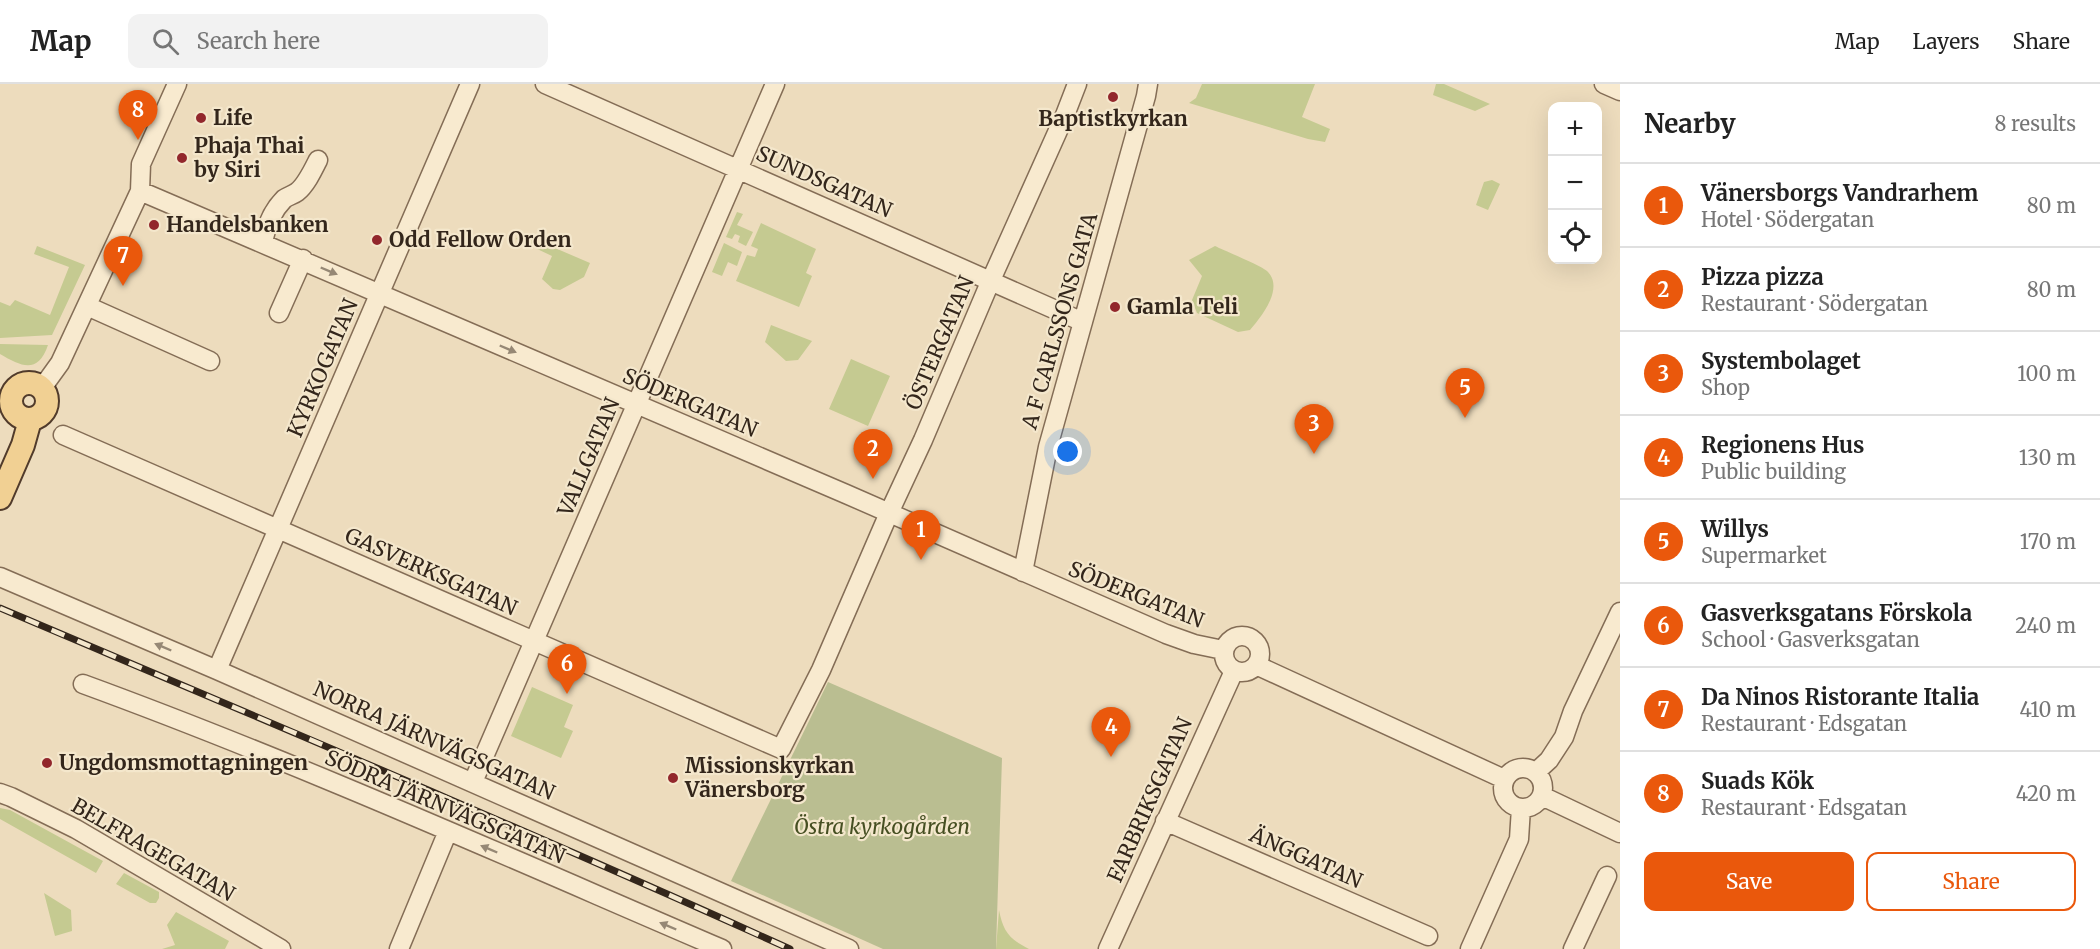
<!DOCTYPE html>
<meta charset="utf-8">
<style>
body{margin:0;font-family:Merriweather,serif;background:#f2f2f2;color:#222}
.controls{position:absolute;right:18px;top:18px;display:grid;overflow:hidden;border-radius:12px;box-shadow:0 6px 24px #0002}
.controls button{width:54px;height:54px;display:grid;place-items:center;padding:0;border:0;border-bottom:2px solid #e0e0e0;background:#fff;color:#222;font:30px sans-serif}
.you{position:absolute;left:1068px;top:368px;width:21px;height:21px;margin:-15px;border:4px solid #fff;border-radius:50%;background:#1a73e8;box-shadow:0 0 0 9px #1a73e833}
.badge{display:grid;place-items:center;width:39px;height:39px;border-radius:50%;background:#ea580c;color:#fff;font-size:20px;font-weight:700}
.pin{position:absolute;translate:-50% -50px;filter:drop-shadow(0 2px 3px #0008)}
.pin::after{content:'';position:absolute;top:32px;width:21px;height:18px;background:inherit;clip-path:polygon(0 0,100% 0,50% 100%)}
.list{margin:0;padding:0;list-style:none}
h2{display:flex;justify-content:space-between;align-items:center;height:78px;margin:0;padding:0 24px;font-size:26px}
h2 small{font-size:20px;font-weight:400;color:#767676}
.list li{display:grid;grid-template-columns:39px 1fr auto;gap:18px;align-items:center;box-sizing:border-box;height:84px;padding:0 24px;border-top:2px solid #e0e0e0}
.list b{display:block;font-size:22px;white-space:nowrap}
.list p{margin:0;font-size:20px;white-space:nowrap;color:#767676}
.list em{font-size:20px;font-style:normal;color:#767676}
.actions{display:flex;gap:12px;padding:18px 24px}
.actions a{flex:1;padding:14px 0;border:2px solid #ea580c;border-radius:12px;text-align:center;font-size:21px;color:#ea580c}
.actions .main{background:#ea580c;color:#fff}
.icon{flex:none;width:33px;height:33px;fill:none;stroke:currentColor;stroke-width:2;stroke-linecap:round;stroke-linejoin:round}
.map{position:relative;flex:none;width:1620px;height:865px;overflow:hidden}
header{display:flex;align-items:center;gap:36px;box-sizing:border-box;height:84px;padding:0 30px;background:#fff;border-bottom:2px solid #e0e0e0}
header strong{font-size:28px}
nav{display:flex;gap:33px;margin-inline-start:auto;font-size:21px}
.search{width:420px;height:54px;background:#f2f2f2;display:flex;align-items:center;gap:15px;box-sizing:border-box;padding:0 21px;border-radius:12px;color:#767676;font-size:22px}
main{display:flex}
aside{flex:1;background:#fff}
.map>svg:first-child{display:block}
.green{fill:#c5ca91}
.cemetery{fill:#babe91}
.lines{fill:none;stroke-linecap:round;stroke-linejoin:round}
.minor-casing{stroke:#846d56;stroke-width:21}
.major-casing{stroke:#513b2b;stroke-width:26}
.minor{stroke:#f8eacf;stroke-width:18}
.major{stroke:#f1d093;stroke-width:22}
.rail-casing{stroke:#33261b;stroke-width:7}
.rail{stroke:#f4e7cc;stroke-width:4.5;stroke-dasharray:14;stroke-linecap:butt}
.oneway{fill:#968875}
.poi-dot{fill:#92272c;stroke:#f4e7cc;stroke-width:2}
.labels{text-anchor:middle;stroke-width:4.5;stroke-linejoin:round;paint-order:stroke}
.poi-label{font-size:21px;font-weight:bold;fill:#33261b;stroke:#f4e7cc;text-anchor:start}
.street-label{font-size:21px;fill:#33261b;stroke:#f4e7cc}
.park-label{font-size:21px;font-style:italic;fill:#464f22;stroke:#f4e7cc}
</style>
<header>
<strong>Map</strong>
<div class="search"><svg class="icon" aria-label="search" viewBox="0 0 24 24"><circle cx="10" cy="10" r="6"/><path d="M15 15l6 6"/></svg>Search here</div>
<nav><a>Map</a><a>Layers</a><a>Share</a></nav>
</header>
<main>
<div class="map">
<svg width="1620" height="865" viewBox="0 0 1620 865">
<rect width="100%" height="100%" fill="#eddcbd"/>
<!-- green -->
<path class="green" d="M1202,0H1315L1302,33L1330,45L1325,58L1308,55L1189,19L1196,14Z
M1436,0H1444L1490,20L1475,27L1433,11Z
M1492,96L1500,100L1488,126L1476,121L1484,98Z
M737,128L743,130L737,141L753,148L746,162L738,158L740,152L735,150L732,155L726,153Z
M761,139L816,165L806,189L812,192L799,223L736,197L747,171L755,173L758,165L751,162Z
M520,149L590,179L584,193L560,206L553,205L542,195L552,172L516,155Z
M724,159L742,168L737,182L728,178L722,192L712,188Z
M37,162L85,181L52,251L0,254V218L10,222L15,216L50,231L69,183L34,170Z
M1215,162C1225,167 1260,181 1267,187C1285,204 1261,233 1250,246L1238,248L1197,229L1192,216L1202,192L1189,176Z
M771,241L812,257L798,276L786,277L765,258Z
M0,260L48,261C38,290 22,283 0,270Z
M851,275L890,292L868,342L829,325Z
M532,603L573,621L564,643L573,647L561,674L511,652Z
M0,724L10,726L103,777L96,789L0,735Z
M124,789L159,808V814L156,819H150L116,800Z
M44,809L71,826L72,847L55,852Z
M999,826C1003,847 1009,855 1029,865H996Z
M176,828L229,857L225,865H162L175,861L167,841Z"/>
<!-- cemetery -->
<path class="cemetery" d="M828,598L1002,674L996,865H883L731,797Z"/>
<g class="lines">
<!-- minor casing -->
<g class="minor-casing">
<path id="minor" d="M545,0L1083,238
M1604,0L1620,7
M140,107L846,410L1166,550L1194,560L1223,566
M263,158C266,143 272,127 284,115C288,112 293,111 297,108C306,101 313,86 318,76
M87,222L210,277
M279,229L303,175
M42,304L60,279L140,107L141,80L177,0
M63,351L781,665L821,586L889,429L923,356L991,196L1065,31L1077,0
M1023,488L1048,363L1146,12L1148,0
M0,493L217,586L849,865
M1224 570a18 18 0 1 1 36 0a18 18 0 1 1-36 0Z
M1256,581L1504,695
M217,586L470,0
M83,600C299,679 510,774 722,865
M1503 704a20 20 0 1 1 40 0a20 20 0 1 1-40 0Z
M1536,688L1549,676L1564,653L1573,627L1620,528
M473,698L775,0
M0,709L11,713L76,745L281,865
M1542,712L1620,749
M1165,737L1428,852
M399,865L448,747
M1108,865L1234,587
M1470,865L1519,755L1521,724
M1573,865L1607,792"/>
</g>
<!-- major casing -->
<g class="major-casing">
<path id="major" d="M11 317a18 18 0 1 1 36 0a18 18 0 1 1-36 0Z
M0,414L23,361L30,336"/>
</g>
<!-- minor -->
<use href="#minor" class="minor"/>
<!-- major -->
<use href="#major" class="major"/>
<!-- rail casing -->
<g class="rail-casing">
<path id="rail" d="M0,524C264,636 529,747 790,865"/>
</g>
<!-- rail -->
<use href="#rail" class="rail"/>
</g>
<!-- one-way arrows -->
<defs><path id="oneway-solid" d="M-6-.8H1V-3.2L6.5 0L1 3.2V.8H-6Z" transform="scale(1.5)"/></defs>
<g class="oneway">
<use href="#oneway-solid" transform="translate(329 187) rotate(23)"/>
<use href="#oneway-solid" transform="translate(508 265) rotate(23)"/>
<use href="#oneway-solid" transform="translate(163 563) rotate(-157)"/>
<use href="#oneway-solid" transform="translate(489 765) rotate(-157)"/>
<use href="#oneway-solid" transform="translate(668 842) rotate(-157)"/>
</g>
<!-- markers -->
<g class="poi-dot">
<circle cx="1113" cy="13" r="6"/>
<circle cx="201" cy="34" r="6"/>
<circle cx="182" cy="74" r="6"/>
<circle cx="154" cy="141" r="6"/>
<circle cx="377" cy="156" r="6"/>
<circle cx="1115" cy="223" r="6"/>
<circle cx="47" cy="679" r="6"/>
<circle cx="673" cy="694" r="6"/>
</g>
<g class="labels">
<!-- poi labels -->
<g class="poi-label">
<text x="213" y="41">Life</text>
<text x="1113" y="42" text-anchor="middle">Baptistkyrkan</text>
<text x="194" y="69">Phaja Thai<tspan x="194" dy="24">by Siri</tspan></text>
<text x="166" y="148">Handelsbanken</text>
<text x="389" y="163">Odd Fellow Orden</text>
<text x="1127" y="230">Gamla Teli</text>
<text x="59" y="686">Ungdomsmottagningen</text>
<text x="685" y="689">Missionskyrkan<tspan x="685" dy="24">Vänersborg</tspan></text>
</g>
<!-- street labels -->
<g class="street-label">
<text transform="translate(824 98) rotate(24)" y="7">SUNDSGATAN</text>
<text transform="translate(1060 237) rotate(-74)" y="7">A F CARLSSONS GATA</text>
<text transform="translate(940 259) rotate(-67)" y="7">ÖSTERGATAN</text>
<text transform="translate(323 284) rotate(-67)" y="7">KYRKOGATAN</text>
<text transform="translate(690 319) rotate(23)" y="7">SÖDERGATAN</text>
<text transform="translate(589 373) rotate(-67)" y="7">VALLGATAN</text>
<text transform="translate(431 488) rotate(24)" y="7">GASVERKSGATAN</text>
<text transform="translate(1136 511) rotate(22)" y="7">SÖDERGATAN</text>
<text transform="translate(434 657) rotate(24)" y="7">NORRA JÄRNVÄGSGATAN</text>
<text transform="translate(1150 716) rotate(-66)" y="7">FARBRIKSGATAN</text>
<text transform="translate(445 723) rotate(23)" y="7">SÖDRA JÄRNVÄGSGATAN</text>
<text transform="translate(153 766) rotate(30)" y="7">BELFRAGEGATAN</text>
<text transform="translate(1306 774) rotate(24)" y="7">ÄNGGATAN</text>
</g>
<!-- park labels -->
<g class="park-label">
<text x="882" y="750">Östra kyrkogården</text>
</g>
</g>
</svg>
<div class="controls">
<button>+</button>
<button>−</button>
<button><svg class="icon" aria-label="locate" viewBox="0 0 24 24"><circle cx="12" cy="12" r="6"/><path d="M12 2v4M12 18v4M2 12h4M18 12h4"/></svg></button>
</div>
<div class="you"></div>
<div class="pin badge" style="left:921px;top:476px">1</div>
<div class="pin badge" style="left:873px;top:395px">2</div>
<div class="pin badge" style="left:1314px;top:370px">3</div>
<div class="pin badge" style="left:1111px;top:673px">4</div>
<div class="pin badge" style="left:1465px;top:334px">5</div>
<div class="pin badge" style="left:567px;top:610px">6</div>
<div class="pin badge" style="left:123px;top:202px">7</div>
<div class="pin badge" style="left:138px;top:56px">8</div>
</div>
<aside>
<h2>Nearby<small>8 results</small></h2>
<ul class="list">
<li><span class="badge">1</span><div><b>Vänersborgs Vandrarhem</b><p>Hotel · Södergatan</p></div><em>80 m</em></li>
<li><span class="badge">2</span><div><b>Pizza pizza</b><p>Restaurant · Södergatan</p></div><em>80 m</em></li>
<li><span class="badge">3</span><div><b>Systembolaget</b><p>Shop</p></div><em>100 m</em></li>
<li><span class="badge">4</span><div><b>Regionens Hus</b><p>Public building</p></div><em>130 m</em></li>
<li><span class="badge">5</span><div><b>Willys</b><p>Supermarket</p></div><em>170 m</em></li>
<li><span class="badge">6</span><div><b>Gasverksgatans Förskola</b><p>School · Gasverksgatan</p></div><em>240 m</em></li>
<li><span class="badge">7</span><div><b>Da Ninos Ristorante Italia</b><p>Restaurant · Edsgatan</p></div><em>410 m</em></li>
<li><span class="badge">8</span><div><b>Suads Kök</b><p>Restaurant · Edsgatan</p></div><em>420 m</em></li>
</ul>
<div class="actions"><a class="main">Save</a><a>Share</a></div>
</aside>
</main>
